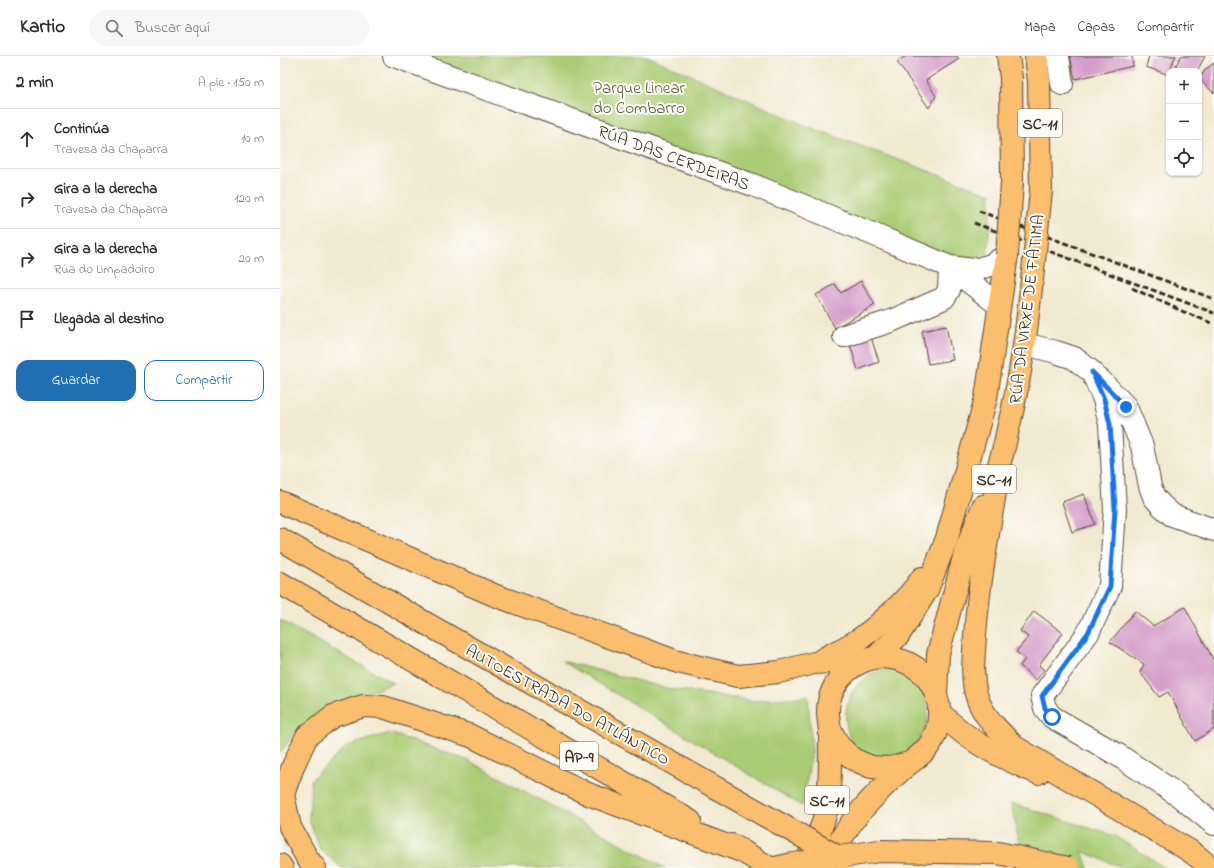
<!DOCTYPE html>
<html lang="es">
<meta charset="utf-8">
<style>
body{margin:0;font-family:"Indie Flower",sans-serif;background:#f7f7f7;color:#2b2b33}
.controls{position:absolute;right:12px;top:12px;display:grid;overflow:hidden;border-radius:8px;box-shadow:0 1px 3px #0004}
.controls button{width:36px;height:36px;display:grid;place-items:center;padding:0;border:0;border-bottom:1px solid #e1e1e2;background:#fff;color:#2b2b33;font:20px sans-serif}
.stop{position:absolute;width:12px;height:12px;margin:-9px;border:3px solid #1a73e8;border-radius:50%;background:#fff}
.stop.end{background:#1a73e8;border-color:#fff;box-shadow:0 1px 4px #0008}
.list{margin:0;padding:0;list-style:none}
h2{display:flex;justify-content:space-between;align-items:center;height:52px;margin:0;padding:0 16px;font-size:17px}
h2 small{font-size:13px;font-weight:400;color:#7c7c81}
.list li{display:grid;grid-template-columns:26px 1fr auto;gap:12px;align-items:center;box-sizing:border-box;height:60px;padding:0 16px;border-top:1px solid #e1e1e2}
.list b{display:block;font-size:15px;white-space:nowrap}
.list p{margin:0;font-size:13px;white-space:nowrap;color:#7c7c81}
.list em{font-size:13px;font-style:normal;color:#7c7c81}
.actions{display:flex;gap:8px;padding:12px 16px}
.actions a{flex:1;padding:9px 0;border:1px solid #1f6fb2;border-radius:12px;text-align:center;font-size:14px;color:#1f6fb2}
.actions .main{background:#1f6fb2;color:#fff}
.icon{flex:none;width:22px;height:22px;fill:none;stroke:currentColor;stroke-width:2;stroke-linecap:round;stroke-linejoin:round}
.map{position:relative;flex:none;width:934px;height:812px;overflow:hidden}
header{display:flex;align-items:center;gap:24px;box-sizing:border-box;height:56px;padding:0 20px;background:#fff;border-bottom:1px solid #e1e1e2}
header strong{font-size:19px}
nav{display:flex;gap:22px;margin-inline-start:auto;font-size:14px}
.search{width:280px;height:36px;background:#f7f7f7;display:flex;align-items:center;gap:10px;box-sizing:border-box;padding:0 14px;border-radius:22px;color:#7c7c81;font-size:15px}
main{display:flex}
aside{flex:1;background:#fff}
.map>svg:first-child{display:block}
.green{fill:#aacc75;stroke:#727b4a}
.building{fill:#d59eca}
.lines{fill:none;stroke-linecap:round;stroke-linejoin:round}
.minor-casing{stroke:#564739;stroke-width:24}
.highway-casing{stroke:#564739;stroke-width:24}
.minor{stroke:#fff;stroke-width:22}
.highway{stroke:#fbbe6e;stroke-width:22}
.rail{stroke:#3b2a1e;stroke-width:3;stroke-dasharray:6 3;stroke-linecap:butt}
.highway-bridge-casing{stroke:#564739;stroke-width:24;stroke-linecap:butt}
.highway-bridge{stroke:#fbbe6e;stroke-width:22}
.route{stroke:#1a73e8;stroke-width:5}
.labels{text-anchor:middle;stroke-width:4;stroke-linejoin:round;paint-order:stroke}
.shield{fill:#fdfcf7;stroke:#75695f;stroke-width:1}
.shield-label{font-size:16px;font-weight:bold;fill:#3b2a1e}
.park-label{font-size:17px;fill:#5c5b38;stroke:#fdfcf7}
.street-label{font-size:17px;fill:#3b2a1e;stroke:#fdfcf7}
</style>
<header>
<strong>Kartio</strong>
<div class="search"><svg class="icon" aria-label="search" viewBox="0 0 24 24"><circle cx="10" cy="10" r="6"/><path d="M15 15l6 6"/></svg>Buscar aquí</div>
<nav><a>Mapa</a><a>Capas</a><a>Compartir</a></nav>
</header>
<main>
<aside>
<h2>2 min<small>A pie · 150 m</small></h2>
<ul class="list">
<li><svg class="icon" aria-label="ahead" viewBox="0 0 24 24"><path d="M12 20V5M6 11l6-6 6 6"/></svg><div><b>Continúa</b><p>Travesa da Chaparra</p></div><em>10 m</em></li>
<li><svg class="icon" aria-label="right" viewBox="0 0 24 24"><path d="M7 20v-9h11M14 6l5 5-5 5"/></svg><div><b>Gira a la derecha</b><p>Travesa da Chaparra</p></div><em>120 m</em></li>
<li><svg class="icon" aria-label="right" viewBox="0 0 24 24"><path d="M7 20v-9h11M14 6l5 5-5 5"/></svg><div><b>Gira a la derecha</b><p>Rúa do Limpadoiro</p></div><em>20 m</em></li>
<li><svg class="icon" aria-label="arrive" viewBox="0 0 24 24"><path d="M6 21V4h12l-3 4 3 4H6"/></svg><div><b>Llegada al destino</b></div></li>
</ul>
<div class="actions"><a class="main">Guardar</a><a>Compartir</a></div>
</aside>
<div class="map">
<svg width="934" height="812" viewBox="0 0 934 812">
<rect width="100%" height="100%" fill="#fdfcf7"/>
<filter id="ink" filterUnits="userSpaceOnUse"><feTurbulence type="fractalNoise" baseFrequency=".025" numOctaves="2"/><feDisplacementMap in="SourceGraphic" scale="8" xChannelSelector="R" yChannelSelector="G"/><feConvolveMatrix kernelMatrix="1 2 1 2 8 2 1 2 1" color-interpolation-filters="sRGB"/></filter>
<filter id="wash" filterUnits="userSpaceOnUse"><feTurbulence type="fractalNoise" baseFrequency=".012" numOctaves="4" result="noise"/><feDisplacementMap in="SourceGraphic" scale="16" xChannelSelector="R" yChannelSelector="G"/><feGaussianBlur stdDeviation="0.9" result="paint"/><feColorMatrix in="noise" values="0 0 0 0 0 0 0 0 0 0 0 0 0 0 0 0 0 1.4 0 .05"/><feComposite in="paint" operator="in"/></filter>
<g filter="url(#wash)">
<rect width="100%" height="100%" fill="#f1e9d0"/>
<!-- green -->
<path class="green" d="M139,0H367L529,71L711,138L708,197L696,203L677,205Z
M0,564L113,627L35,658L15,676L0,698Z
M282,605L386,632L475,645L528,640L532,696L522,750Z
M607,613C613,613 620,613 626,615C632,617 638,624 640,630C646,640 649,653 647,665C643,687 621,704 598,702C595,702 591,700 587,698C578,694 570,686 568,676C559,646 577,618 607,613Z
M110,677L189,705L385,812H62L40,793L29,764L31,724L67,690Z
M731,747L835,780L885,812H843L802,795L808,812H744Z"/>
<g id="blocks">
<!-- building -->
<path class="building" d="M626,0H677L679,3L646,24L656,40L649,52L617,6Z
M790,0H852L853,10L795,23Z
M869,0H896L894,3L889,19L866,11Z
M901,0H925L917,15H893Z
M934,7V37L919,23L926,13Z
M581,225L595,249L555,272L536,239L555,228L561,237Z
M666,270L673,304L648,308L642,275Z
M590,278L599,306L578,314L569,285Z
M804,438L815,468L792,476L782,446Z
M905,551L934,605V673L915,685L888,636L879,641L860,616L864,608L830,586L855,555L873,570Z
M754,555L783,577L759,609L764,614L756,624L740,610L745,603L736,596L748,581L740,575Z"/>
</g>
</g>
<g filter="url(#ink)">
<use href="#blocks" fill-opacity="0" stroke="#564739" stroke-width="1"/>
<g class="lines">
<!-- minor casing -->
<g class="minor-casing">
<path id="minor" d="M114,0L473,129L602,182L670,211L719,249
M778,0L782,28
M670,211L693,214L711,209L727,199
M564,280L611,265L664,242L669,234L670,211
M745,288L776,296L794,302L812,316L824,343L830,368L835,453L830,530L808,577L762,640L765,652L772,661L838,699L898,739L934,768
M820,324L846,351L862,390L870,430L874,441L882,450L892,459L934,474"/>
</g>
<!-- highway casing -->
<g class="highway-casing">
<path id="highway" d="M728,0L731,22L732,126
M756,0L759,25L761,134
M720,406C711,464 699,521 695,580C694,600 691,619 696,638C702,660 719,675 735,691L910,795L932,812
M715,420C721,404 725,389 728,373C742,318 748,261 754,205
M0,446L214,539L398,606L458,620L499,616L534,607L586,604
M0,483L154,572L484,759
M0,527L410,765
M596,601L618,580L647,534L667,482L706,342L727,199
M543,603C553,597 563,593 573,587C594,575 629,542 642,522
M656,638L658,598L685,497L703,450
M660,657C691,687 719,701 758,717
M550,673L559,690L573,703L591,711L610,712L629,707
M452,789L490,812
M527,804C534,790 542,771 546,756C551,732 550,701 550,677C550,670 548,663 548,656C548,629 568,608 593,602C603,600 614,602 623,605C656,618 668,654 652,685C645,698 630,706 619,716C605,729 591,743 579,757C571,766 565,777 558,787C552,795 545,803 541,812
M0,809L2,812
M35,812L27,802L10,771L3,738L14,708L27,680L53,660L83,650L103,651L191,680L308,738L464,796"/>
</g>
<!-- minor -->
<use href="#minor" class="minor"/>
<!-- highway -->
<use href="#highway" class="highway"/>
<!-- rail -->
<path class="rail" d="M699,155L934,243
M694,167L934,257
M852,232L904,256L934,268"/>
<!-- highway-bridge casing -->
<g class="highway-bridge-casing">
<path id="highway-bridge" d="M727,199L732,126
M754,205L761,134
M484,759L562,803
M495,812L513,808L599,795L718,797L788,812"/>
</g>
<!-- highway-bridge -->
<use href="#highway-bridge" class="highway-bridge"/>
</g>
</g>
<g class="lines" filter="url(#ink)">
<!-- route -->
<path class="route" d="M772,661L765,652L762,640L808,577L830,530L835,453L830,368L824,343L812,316L846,351"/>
</g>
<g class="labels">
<!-- shield labels -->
<g class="shield">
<rect x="738" y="53" width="44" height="28" rx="3"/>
<rect x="692" y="409" width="44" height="28" rx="3"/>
<rect x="280" y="686" width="38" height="28" rx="3"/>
<rect x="525" y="730" width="44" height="28" rx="3"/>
</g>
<g class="shield-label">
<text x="760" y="73">SC-11</text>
<text x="714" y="429">SC-11</text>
<text x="299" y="706">AP-9</text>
<text x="547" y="750">SC-11</text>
</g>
<!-- park labels -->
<g class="park-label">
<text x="359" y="37">Parque Linear<tspan x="359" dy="20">do Combarro</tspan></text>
</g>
<!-- street labels -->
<g class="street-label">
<text transform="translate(394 101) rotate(20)" y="6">RÚA DAS CERDEIRAS</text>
<text transform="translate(746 253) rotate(-83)" y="6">RÚA DA VIRXE DE FÁTIMA</text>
<text transform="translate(288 648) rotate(29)" y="6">AUTOESTRADA DO ATLÁNTICO</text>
</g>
</g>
</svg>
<div class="controls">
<button>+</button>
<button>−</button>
<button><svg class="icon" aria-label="locate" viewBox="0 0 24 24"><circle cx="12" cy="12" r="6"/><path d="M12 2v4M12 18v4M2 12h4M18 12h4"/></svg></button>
</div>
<div class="stop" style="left:772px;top:661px"></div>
<div class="stop end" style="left:846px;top:351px"></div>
</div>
</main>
